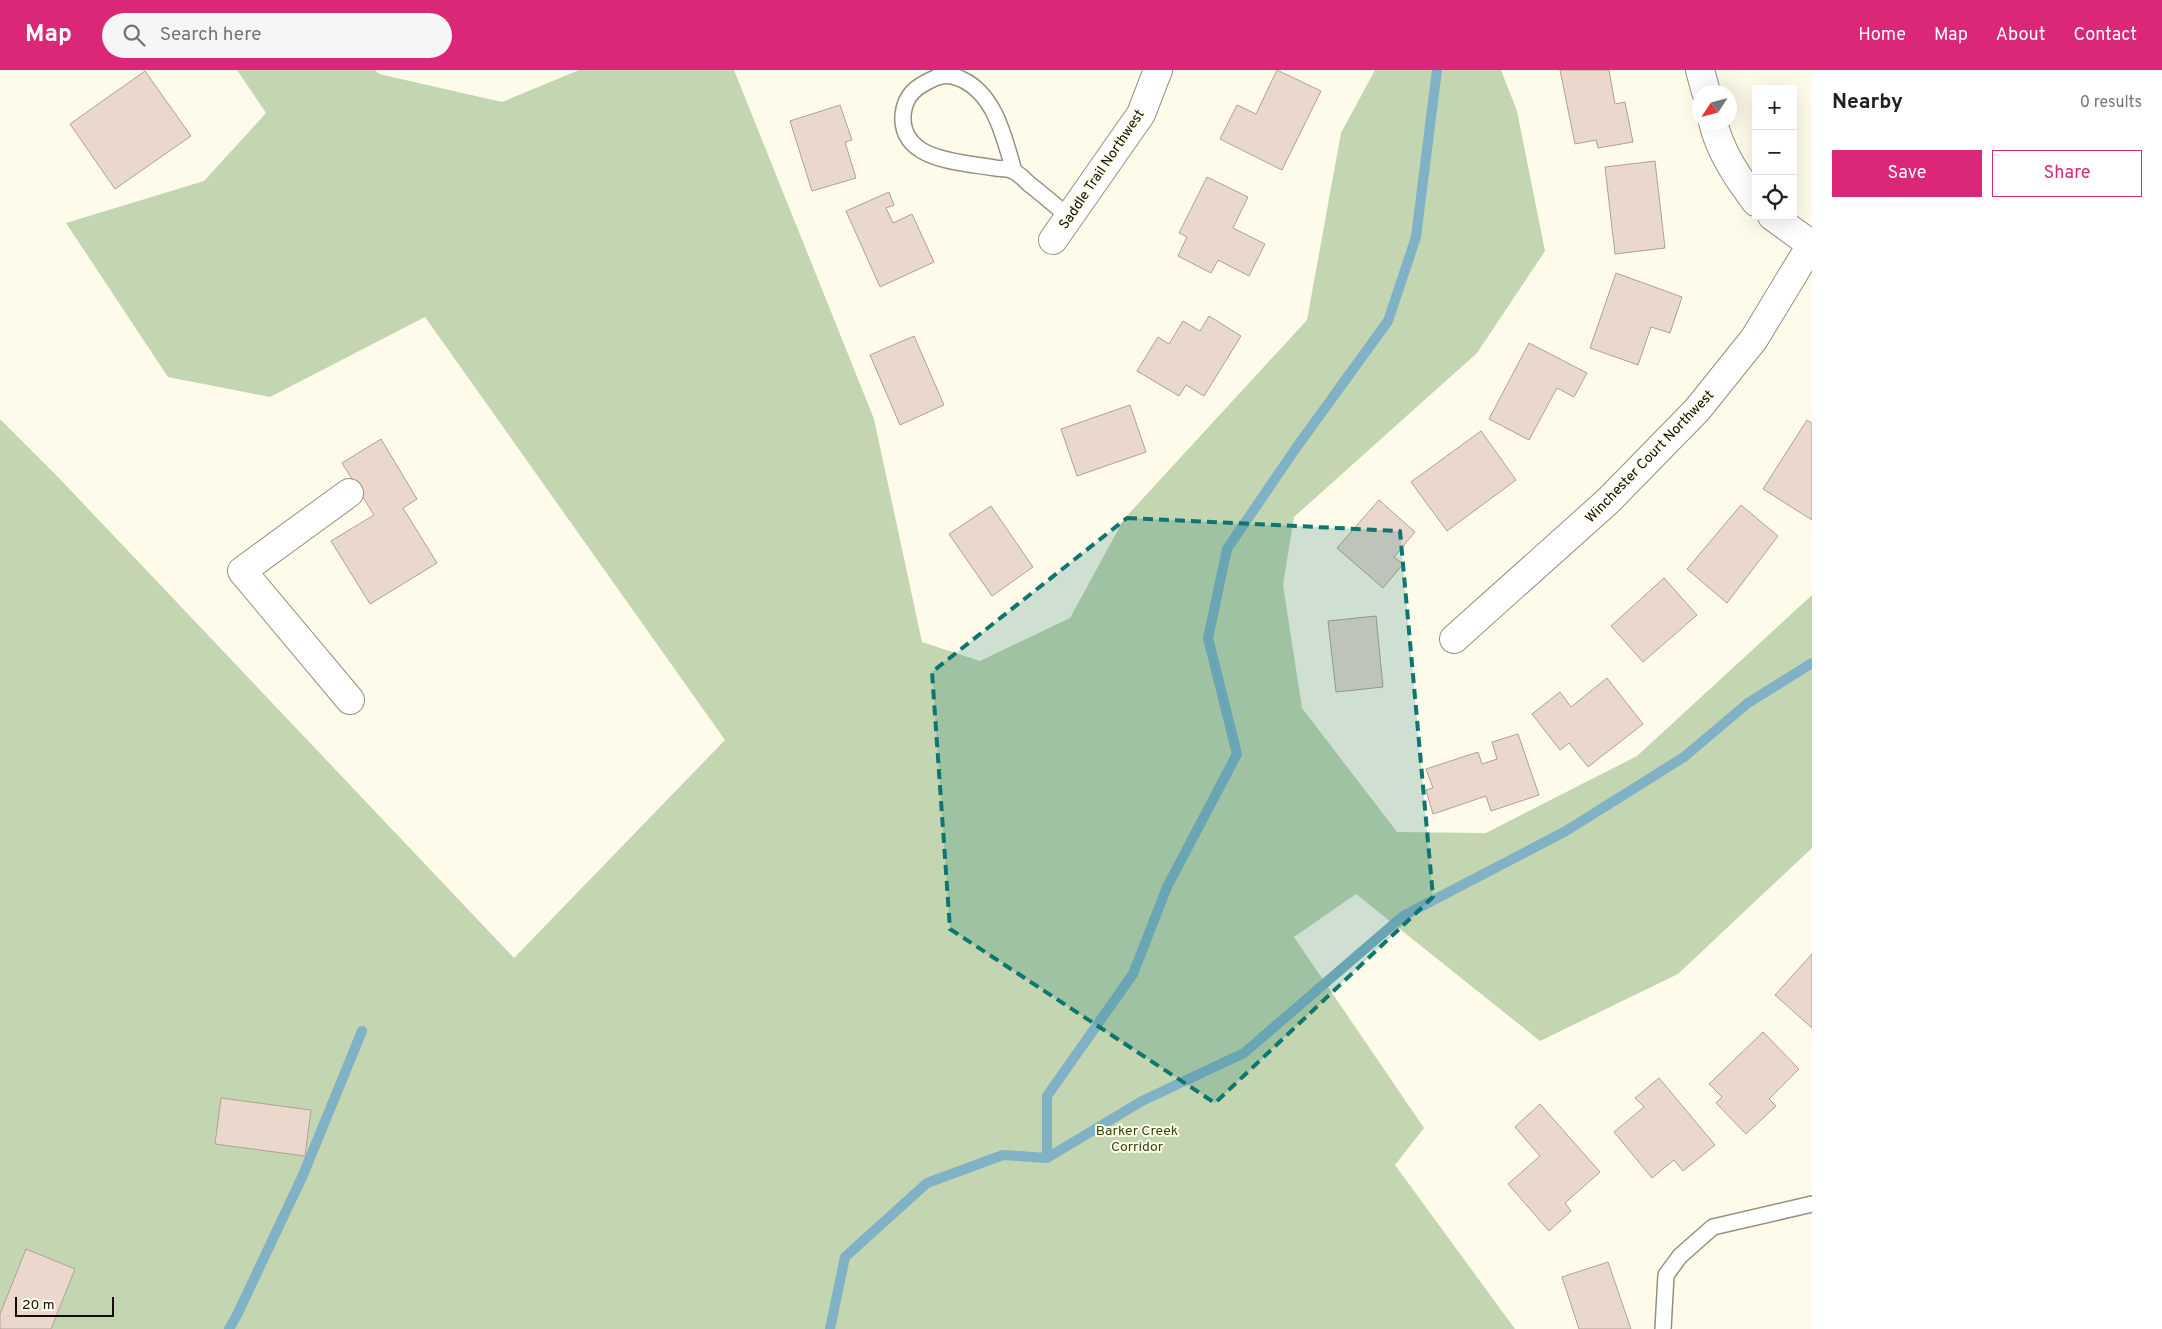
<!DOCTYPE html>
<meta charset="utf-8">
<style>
body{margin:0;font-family:Overpass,sans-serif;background:#f6f6f6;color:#202124}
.controls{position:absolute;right:15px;top:15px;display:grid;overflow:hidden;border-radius:0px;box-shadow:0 5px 20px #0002}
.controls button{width:45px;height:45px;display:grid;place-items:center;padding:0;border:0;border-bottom:1px solid #e0e0e0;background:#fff;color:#202124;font:25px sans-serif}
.compass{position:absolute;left:1692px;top:15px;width:45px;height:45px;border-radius:50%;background:#fff;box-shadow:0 5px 20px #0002;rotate:234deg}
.scale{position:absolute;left:15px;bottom:12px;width:99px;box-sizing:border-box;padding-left:5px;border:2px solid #110f08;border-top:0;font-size:14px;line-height:18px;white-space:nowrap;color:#110f08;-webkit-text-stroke:4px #fffbeb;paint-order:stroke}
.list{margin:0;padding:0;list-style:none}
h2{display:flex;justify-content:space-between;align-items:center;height:65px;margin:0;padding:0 20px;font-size:21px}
h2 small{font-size:16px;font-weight:400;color:#757577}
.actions{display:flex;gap:10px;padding:15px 20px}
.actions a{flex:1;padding:11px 0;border:1px solid #db2777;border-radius:0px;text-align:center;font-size:18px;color:#db2777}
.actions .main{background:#db2777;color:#fff}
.icon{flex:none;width:28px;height:28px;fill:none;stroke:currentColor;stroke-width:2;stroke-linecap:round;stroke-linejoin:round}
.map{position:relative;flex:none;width:1812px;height:1259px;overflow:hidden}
header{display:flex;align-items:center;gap:30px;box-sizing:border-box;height:70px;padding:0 25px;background:#db2777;color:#fff}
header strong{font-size:24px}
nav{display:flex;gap:28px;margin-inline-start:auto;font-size:18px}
.search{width:350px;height:45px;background:#f6f6f6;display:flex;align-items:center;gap:12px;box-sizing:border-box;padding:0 18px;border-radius:28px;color:#757577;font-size:19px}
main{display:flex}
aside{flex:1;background:#fff}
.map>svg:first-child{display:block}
.green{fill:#c4d5b1}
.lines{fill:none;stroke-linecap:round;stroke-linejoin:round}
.stream{stroke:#80b1c5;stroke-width:10}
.building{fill:#ead8cc;stroke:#b1a094}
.service-casing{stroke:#95907f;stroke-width:18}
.minor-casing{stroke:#95907f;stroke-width:30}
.service{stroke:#fff;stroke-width:15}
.minor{stroke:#fff;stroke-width:28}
.marked{fill:#0f766e;fill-opacity:0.2;stroke:#0f766e;stroke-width:4;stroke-dasharray:10 6;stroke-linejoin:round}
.labels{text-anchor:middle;stroke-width:4;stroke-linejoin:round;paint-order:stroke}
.street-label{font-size:14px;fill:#110f08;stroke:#fffbeb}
.park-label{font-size:14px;fill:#334a0d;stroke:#fffbeb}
</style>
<header>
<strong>Map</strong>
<div class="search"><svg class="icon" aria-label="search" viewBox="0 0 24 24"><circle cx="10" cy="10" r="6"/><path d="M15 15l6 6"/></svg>Search here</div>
<nav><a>Home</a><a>Map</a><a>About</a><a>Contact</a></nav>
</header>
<main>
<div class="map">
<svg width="1812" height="1259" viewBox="0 0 1812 1259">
<rect width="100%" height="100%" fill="#fffbeb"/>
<!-- green -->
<path class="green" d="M237,0H375L379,4L502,32L579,0H734L874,349L922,572L980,591L1070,548L1124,449L1307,250L1341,63L1375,0H1501L1517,41L1545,181L1477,283L1294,447L1283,515L1302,638L1397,762L1486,763L1637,686L1812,525V778L1678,904L1540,971L1356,824L1294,867L1424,1058L1395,1095L1515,1259H0V349L58,407L514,888L725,670L425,247L270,327L168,307L66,153L204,111L266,43Z"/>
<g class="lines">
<!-- stream -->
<path class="stream" d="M1047,1088V1026L1133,904L1167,817L1237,684L1208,568L1227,479L1296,378L1388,251L1416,167L1437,0
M229,1259L237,1245L303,1105L362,961
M830,1259L845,1187L927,1113L1003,1085L1047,1088L1142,1031L1244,983L1403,846L1566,761L1684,687L1748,633L1812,593"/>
</g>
<!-- building -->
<path class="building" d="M1277,0L1321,21L1282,100L1220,69L1237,35L1256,44Z
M1560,0H1609L1615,34L1625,32L1633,72L1598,78L1596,70L1575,74Z
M145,1L191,66L115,119L70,54Z
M840,35L852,70L845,72L856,108L812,121L790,51Z
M1655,91L1665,178L1615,184L1605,97Z
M1207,107L1248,127L1233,158L1265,174L1249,206L1218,190L1211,203L1178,186L1187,167L1179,163Z
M889,122L894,135L886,138L893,153L912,144L934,192L880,217L846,141Z
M1616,203L1682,227L1670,263L1651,257L1638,295L1590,278Z
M1209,246L1241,266L1204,326L1186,315L1179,326L1137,301L1158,267L1169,274L1183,251L1200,261Z
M914,266L944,335L900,355L870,285Z
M1529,273L1587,303L1574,327L1557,318L1529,370L1489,349Z
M1130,335L1146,382L1077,406L1061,359Z
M1807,350L1812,353V450L1763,419Z
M1481,361L1516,410L1447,461L1411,412Z
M381,369L417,429L403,438L437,493L370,534L331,471L374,445L342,393Z
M1379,430L1415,462L1394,487L1403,494L1383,518L1337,478Z
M1741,435L1778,466L1727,533L1687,499Z
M991,436L1033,497L992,526L949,464Z
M1664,508L1697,545L1643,592L1611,556Z
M1376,546L1383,617L1336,622L1328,551Z
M1607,608L1643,654L1588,697L1569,673L1560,680L1532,644L1560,622L1571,637Z
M1518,664L1539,725L1491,741L1486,726L1433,744L1426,720L1433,718L1426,699L1478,682L1482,694L1497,689L1492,672Z
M1812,884V958L1775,925Z
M1763,962L1799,999L1769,1029L1776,1036L1746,1064L1716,1033L1722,1027L1709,1014Z
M1659,1008L1715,1075L1683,1101L1674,1090L1652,1108L1614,1062L1644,1037L1635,1028Z
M221,1028L311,1040L305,1086L215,1074Z
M1540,1034L1600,1102L1565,1133L1571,1141L1549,1161L1508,1114L1540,1086L1515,1057Z
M26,1179L75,1199L51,1259H0V1244Z
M1608,1192L1631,1259H1579L1562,1207Z"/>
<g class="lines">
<!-- service casing -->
<g class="service-casing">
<path id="service" d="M1014,101C1004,67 995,24 961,9C953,5 944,4 935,8C917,16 905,24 903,45C900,92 963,92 995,98C1000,99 1008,98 1013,101C1018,103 1024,109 1028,113C1042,124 1055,135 1069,147
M1663,1259L1666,1205L1680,1186L1713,1157L1812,1134"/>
</g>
<!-- minor casing -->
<g class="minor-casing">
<path id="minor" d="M1700,0L1706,22
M1713,52C1720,82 1738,108 1756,132
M1772,146L1812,175
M1053,170L1141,44L1158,0
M349,423L242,501L350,630
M1454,569L1608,431L1697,340L1754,269L1811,175"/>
</g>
<!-- service -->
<use href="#service" class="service"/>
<!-- minor -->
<use href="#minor" class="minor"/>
</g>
<!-- marked area -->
<path class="marked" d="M1127,448L1400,461L1433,827L1215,1033L950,859L932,602Z"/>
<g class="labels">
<!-- street labels -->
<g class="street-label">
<text transform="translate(1101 99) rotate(-56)" y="5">Saddle Trail Northwest</text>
<text transform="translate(1649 386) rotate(-46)" y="5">Winchester Court Northwest</text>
</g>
<!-- park labels -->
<g class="park-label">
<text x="1137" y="1065">Barker Creek<tspan x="1137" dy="16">Corridor</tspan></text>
</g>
</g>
</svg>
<div class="controls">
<button>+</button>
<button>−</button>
<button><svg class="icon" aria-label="locate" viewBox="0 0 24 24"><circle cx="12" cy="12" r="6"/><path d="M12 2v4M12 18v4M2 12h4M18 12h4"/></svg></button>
</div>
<svg class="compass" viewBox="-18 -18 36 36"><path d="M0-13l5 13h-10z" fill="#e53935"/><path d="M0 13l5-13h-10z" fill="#757577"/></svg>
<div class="scale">20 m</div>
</div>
<aside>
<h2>Nearby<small>0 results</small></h2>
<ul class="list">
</ul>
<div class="actions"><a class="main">Save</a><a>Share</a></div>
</aside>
</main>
